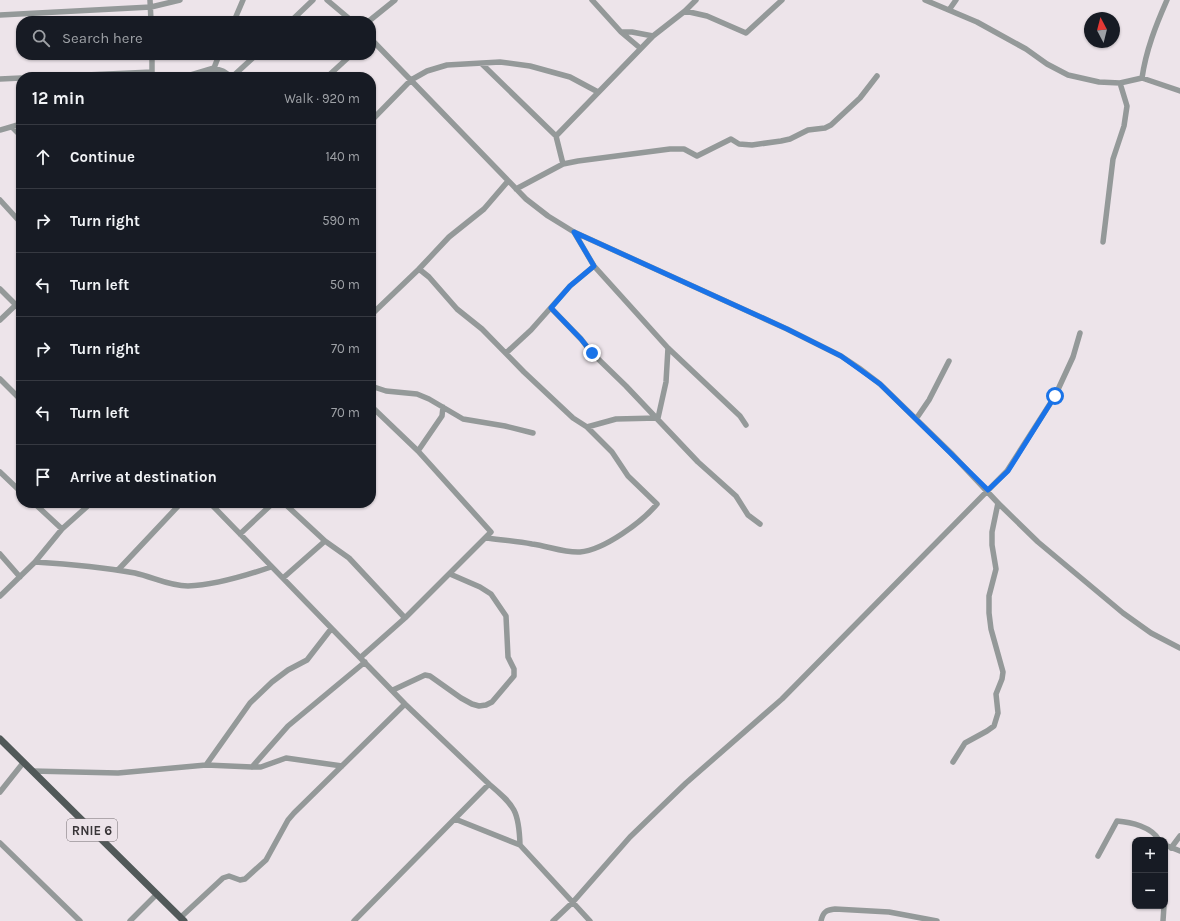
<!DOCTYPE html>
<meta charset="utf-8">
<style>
body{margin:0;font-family:Karla,sans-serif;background:#242831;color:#f1f3f6}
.controls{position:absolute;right:12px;bottom:12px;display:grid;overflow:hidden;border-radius:8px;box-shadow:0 1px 3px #0004}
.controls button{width:36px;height:36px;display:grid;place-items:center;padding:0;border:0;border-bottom:1px solid #363941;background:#171b24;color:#f1f3f6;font:20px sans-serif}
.compass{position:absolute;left:1084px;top:12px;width:36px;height:36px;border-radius:50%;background:#171b24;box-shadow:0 1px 3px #0004;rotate:353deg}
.stop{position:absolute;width:12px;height:12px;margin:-9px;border:3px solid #1a73e8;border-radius:50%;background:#fff}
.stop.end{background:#1a73e8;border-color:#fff;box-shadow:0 1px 4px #0008}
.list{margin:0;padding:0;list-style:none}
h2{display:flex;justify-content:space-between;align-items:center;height:52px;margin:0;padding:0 16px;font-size:17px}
h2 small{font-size:13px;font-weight:400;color:#9ea1a6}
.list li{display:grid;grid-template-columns:26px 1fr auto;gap:12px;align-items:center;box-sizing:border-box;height:64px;padding:0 16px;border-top:1px solid #363941}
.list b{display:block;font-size:15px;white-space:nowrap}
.list em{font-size:13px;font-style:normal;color:#9ea1a6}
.icon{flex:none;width:22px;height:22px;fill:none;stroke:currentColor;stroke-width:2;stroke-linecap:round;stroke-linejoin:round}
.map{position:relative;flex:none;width:1180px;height:921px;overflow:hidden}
.search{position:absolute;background:#171b24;box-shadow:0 1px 3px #0004;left:16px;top:16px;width:360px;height:44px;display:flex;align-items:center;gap:10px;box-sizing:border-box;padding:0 14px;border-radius:16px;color:#9ea1a6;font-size:15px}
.panel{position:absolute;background:#171b24;box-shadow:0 1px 3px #0004;left:16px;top:72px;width:360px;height:436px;border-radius:16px}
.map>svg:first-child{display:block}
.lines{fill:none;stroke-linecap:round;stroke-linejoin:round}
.minor{stroke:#949999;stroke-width:5.5}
.major{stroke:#515959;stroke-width:7}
.route{stroke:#1a73e8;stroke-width:5}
.labels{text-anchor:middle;stroke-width:3.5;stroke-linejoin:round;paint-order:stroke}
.shield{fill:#ede4ea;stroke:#706a6e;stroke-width:1}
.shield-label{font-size:13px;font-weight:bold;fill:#3a3639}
</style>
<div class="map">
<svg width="1180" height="921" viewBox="0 0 1180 921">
<rect width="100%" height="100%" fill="#ede4ea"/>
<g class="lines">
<!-- minor -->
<path class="minor" d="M150,0L151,21
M327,0L352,21
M592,0L621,32H632L653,36L685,11L696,0
M925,0L977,22L1026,49L1047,64L1068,75L1099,82L1120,83L1142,78L1180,91
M949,10L956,0
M685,11L707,16L746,33L782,0
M0,15L151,7L180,0
M234,21L243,0
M291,21L313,0
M369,21L395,0
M621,32L640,48
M371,39L526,199L548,216L574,232L787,329L841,356L859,368L880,384L951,453L998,503L1038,542L1123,613L1151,633L1180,648
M152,55V77
M482,64L556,136L563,164
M42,77L152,72
M184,77L214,68L219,55
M211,77L214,68L223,71L232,77
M232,77L256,55
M327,77L351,55
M1142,78C1146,50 1156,25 1167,0
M0,79L21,78
M371,121L411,80L427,71L447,65L500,62L530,66L570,77L598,92
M12,127L21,136
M0,130L21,124
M556,136L653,36
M516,189L563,164L578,161L670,149H684L697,156L731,139L739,144L752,145L781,141L790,139L808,130L825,128L831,125L860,98L877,76
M0,200L21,223
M574,232L594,266L668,348L740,416L746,425
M1103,242L1113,159L1124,126L1127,106L1120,83
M419,269L429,277L457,309L482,329L524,372L573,418L587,427L612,452L628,476L657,504C642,522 604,550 580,552C564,553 548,546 532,544C517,541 502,540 486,538
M0,289L21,310
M551,308L581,339L592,353L626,386L698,462L736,496L748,515L760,524
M371,315L419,269L449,237L484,209L508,181
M0,320L21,300
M506,353L531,330L570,286L594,266
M0,379L21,400
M371,386L386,391L417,394L429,399L463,419L505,426L533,433
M658,418L666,382L668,348
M916,419L929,400L949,361
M587,427L616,419L658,418
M418,451L442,416L443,407
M0,472L21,492
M34,503L62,529
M210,503L405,704L489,784L354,921
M284,503L325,541L349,558L405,618
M240,534L273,503
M0,554L20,577
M35,562C69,564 102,567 135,573C153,577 169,586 188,586C216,585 245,576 271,567
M118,570L181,503
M283,578L325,541
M0,596L35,562L62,529L91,503
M361,657L405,618L491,532L418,451L371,406
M393,690L425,675L430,676L461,698L472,704L479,706L486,705L492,702L514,676V669L508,657L506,616L491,594L480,587L450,574
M953,762L965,743L987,731L994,726L998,713L996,694L1002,679L1003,672L991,629L989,613V596L996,569L992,545V532L998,503
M206,765L250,703L272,682L288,670L307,660L331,629
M252,767L288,726L365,662
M32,771L118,773L206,765L252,767H261L286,758L342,766
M489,784C515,806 519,811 520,845
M0,792L23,763
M455,819L520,845L590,921
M0,843L80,921
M1165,845L1180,851
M1171,848L1180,836
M1098,856L1117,821C1131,822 1152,827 1159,840
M181,917L223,878L229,876L240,880L245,879L266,860L288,820L294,813L405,704
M130,921L157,894
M553,921L573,902L630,837L686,783L782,699L1007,471L1055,396L1073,357L1080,333
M821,921C823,912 826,910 835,909L889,912L937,921
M1163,921L1164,906"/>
<!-- major -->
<path class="major" d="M0,739L184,921"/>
</g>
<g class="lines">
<!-- route -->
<path class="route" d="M592,353L581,339L551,308L570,286L594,266L574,232L787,329L841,356L880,384L988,490L1008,471L1055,396"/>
</g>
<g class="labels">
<!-- shield labels -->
<rect class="shield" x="67" y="819" width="50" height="22" rx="3"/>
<g class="shield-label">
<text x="92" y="835">RNIE 6</text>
</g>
</g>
</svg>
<div class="controls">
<button>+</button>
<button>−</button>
</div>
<svg class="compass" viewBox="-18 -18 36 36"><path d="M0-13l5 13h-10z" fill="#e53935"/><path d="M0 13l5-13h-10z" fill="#9ea1a6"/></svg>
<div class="stop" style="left:1055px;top:396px"></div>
<div class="stop end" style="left:592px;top:353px"></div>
<div class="search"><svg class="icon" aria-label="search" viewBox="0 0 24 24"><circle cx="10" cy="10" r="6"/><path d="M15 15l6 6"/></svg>Search here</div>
<section class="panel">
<h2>12 min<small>Walk · 920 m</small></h2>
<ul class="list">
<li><svg class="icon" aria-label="ahead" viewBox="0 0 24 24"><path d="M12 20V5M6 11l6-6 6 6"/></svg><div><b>Continue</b></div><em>140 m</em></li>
<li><svg class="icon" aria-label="right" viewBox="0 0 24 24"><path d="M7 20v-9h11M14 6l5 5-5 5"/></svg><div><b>Turn right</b></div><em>590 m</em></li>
<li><svg class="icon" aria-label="left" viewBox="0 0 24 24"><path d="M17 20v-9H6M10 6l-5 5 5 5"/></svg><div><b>Turn left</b></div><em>50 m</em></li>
<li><svg class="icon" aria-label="right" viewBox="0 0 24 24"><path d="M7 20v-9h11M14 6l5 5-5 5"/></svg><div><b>Turn right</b></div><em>70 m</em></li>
<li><svg class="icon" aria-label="left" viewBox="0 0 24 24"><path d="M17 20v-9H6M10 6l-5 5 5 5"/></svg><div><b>Turn left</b></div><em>70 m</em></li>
<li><svg class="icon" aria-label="arrive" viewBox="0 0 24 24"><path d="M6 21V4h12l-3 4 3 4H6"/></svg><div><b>Arrive at destination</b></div></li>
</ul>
</section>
</div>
